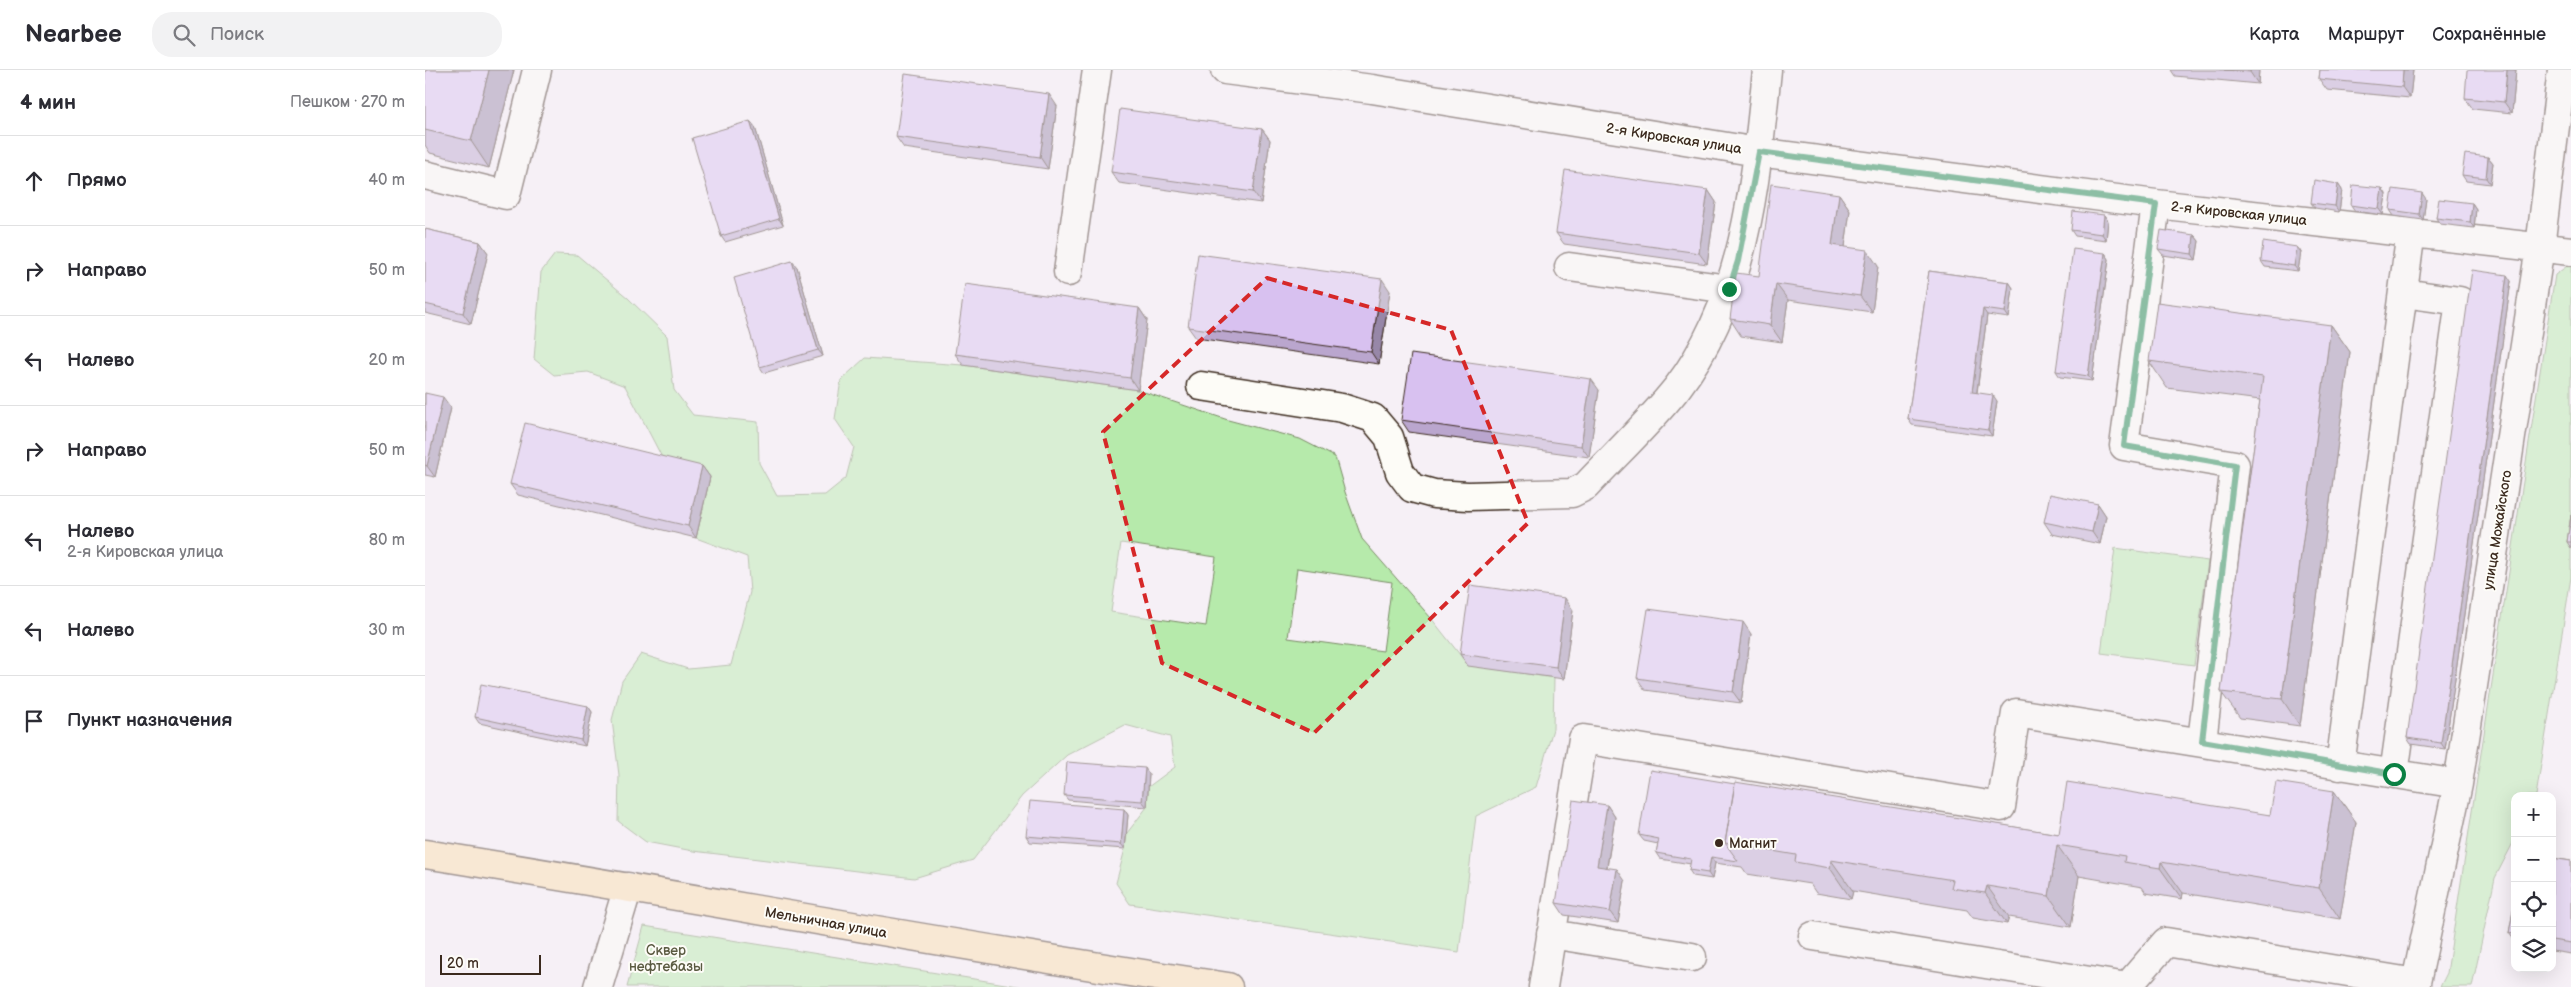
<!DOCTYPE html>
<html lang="ru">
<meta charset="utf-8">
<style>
body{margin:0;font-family:"Balsamiq Sans",sans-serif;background:#f2f2f3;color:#2b2b33}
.controls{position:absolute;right:15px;bottom:15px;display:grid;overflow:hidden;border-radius:10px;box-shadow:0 5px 20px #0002}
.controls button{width:45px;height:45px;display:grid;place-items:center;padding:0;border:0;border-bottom:1px solid #e1e1e2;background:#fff;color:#2b2b33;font:25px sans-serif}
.scale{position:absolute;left:15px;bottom:12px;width:101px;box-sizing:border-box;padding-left:5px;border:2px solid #3b2a1e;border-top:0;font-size:14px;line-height:18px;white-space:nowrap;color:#3b2a1e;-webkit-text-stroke:4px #fdfcf7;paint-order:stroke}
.stop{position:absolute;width:15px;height:15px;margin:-11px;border:4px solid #0b8043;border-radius:50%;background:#fff}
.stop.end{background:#0b8043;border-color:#fff;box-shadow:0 1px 5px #0008}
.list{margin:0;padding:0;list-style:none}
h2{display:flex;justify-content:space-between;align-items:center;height:65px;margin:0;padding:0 20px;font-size:21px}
h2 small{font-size:16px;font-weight:400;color:#7c7c81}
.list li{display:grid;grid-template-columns:32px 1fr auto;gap:15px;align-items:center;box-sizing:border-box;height:90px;padding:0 20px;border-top:1px solid #e1e1e2}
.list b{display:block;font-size:19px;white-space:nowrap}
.list p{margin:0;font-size:16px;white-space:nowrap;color:#7c7c81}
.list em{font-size:16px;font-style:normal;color:#7c7c81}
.icon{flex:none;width:28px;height:28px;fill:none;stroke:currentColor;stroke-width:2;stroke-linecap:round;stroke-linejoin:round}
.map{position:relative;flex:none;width:2146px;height:917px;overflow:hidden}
header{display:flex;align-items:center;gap:30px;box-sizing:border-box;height:70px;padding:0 25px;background:#fff;border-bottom:1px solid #e1e1e2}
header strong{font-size:24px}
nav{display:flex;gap:28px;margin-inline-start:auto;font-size:18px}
.search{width:350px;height:45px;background:#f2f2f3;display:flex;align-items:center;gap:12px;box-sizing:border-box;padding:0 18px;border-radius:20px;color:#7c7c81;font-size:19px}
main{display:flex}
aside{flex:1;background:#fff}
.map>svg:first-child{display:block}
.green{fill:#b6eaab;stroke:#788a64;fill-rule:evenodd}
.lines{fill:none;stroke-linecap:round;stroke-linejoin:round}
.minor-casing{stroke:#3b2a1e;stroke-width:31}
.major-casing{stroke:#3b2a1e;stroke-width:31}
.minor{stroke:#fdfcf7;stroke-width:28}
.major{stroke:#fbddab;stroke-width:28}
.wall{fill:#baa6ce;stroke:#3b2a1e}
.shaded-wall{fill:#9787a8;stroke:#3b2a1e}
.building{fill:#d8c1f0;stroke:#3b2a1e}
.route{stroke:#0b8043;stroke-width:6}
.marked{fill:none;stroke:#d62828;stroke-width:4;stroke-dasharray:10 6;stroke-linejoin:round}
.poi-dot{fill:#3b2a1e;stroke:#fdfcf7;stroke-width:2}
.labels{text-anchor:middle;stroke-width:4;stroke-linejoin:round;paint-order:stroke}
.street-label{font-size:14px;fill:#3b2a1e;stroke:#fdfcf7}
.poi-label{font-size:14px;fill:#3b2a1e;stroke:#fdfcf7;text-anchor:start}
.park-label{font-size:14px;fill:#5a5a41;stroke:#fdfcf7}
</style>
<header>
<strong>Nearbee</strong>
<div class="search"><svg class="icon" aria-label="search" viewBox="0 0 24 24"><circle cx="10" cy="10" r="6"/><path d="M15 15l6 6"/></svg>Поиск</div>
<nav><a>Карта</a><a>Маршрут</a><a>Сохранённые</a></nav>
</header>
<main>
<aside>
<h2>4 мин<small>Пешком · 270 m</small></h2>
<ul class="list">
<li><svg class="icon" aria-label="ahead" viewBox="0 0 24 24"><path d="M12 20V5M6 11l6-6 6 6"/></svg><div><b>Прямо</b></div><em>40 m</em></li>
<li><svg class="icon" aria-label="right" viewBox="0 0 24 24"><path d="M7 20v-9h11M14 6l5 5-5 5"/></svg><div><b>Направо</b></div><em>50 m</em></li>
<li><svg class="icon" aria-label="left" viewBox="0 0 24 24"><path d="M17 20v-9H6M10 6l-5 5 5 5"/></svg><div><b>Налево</b></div><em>20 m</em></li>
<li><svg class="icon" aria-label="right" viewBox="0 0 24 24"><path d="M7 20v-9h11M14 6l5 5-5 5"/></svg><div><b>Направо</b></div><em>50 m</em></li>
<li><svg class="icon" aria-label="left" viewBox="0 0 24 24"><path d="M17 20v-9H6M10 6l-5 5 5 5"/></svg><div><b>Налево</b><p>2-я Кировская улица</p></div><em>80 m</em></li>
<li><svg class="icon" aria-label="left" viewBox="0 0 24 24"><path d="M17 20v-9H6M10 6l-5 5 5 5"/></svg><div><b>Налево</b></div><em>30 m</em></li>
<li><svg class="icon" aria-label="arrive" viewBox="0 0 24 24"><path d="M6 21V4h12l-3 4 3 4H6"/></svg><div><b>Пункт назначения</b></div></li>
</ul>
</aside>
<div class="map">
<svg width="2146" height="917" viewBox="0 0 2146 917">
<rect width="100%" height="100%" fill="#f6f0f6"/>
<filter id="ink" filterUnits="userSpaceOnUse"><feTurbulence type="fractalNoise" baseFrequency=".02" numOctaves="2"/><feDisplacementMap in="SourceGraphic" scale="10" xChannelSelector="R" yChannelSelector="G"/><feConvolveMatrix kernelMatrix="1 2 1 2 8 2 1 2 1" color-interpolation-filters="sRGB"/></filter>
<g filter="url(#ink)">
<!-- green -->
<path class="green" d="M130,184L152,185L203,228L242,266L249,320L268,345L333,352L334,393L352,426L400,425L421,408L429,377L410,349L416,310L440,288L538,295L713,320L803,350L875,369L910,387L920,422L937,469L1006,548L1043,595L1129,608L1128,659L1111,717L1051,746L1034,882L705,834L691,813L700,779L702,763L722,737L723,717L750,697L745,667L700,655L642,685L597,726L548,790L489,808L268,781L221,772L193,751L194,705L187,650L197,611L216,584L263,599L306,595L325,522L322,487L271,468L285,407L242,397L200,316L163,302L129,305L109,289L116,202ZM696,473L791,487L781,556L686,542ZM872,498L967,512L958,581L863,568Z
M2146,193V507L2111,726H2090V769L2070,808L2047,917H2015L2022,903L2130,205Z
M1690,478L1783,491L1769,595L1676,583Z
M219,856L599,917H202Z"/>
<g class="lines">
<!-- minor casing -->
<g class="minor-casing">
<path id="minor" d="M800,0L947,19L1333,82L1731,134L2146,181
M0,105L81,125L112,0
M1731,134L1699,376L1810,395L1777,671
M1144,197L1304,219
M643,202L672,0
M776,316L917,338L948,348L964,367L975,402L987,418L1009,424L1043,426L1147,423L1161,416C1191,384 1225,352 1252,318C1321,228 1331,109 1342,0
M1915,696L1986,161
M1969,704L2035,231L1978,223
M1126,864L1267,887
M1388,866L1702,917L1741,872L1991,913
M173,917L203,817
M1118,917L1158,669L1576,737L1591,643L2033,714
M1990,917L2033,714L2115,177L2137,0"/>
</g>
<!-- major casing -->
<g class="major-casing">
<path id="major" d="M0,784C268,827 534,877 803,917"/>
</g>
<!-- minor -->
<use href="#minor" class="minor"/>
<!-- major -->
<use href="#major" class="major"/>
</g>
<!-- wall -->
<path class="wall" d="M1,0H89L64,98L5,83L0,75V3Z
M1746,0H1834L1833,14L1750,6Z
M1895,0H1988L1985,28L1902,20L1894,9Z
M2091,0L2087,43L2048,39L2040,28Z
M632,36L623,99L479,78L471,67Z
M325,51L330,57L358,155L300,172L296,166Z
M837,59L845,70L836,133L694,113L686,102Z
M2063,87L2068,93L2065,114L2041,111L2037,105Z
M1913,114L1917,120L1914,142L1890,138L1886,133Z
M1957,118L1961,124L1958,145L1930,141L1926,135Z
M1283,120L1291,132L1282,194L1139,174L1131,163Z
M1414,124L1425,140L1420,177L1453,196L1447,242L1363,230L1357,272L1316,266L1305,249L1334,206Z
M2001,129L1998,150L1969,146L1965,140Z
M2047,133L2051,139L2049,158L2015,154L2011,148Z
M1679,145L1683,151L1681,170L1650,166L1646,160Z
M0,159L55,172L63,183L46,254L0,243Z
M1769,165L1774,171L1771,190L1738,185L1733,179Z
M1872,177L1876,182L1873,201L1840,197L1836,191Z
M1680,183L1684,189L1667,311L1635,307L1631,301Z
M372,197L398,286L339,303L335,297Z
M1504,201L1584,212L1588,218L1584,248L1562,245L1552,323L1572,331L1567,366L1487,355L1483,349Z
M2086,211L2020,679L1986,674L1982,668Z
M965,221L954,294L771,268L763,257Z
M714,238L722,250L713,320L538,295L530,284Z
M1906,255L1925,282L1875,656L1815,648L1796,622L1835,330L1742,318L1724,291Z
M1174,320L1164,387L984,362L976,350Z
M0,323L26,338L10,407L0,405Z
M277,396L285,407L271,468L93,425L85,414Z
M1673,434L1681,446L1675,474L1627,464L1619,452Z
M2146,445V478L2142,472Z
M1148,540L1139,609L1043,596L1035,584Z
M1326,564L1316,633L1220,620L1212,608Z
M163,636L167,642L160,676L54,653L50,647Z
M724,704L722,737L643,730L639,725Z
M1310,714L1634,764L1845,745L1909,721L1931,752L1915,849L1758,823L1757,829L1721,823L1717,817L1654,806L1646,857L1584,847L1582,854L1548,848L1542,840L1428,821L1426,829L1391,823L1385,814L1322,804L1317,797L1290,793L1287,809L1268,806L1264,800L1266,794L1235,789L1231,783L1233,774L1219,771L1214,765Z
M1182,735L1190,747L1182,798L1200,811L1193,853L1139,845L1131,833Z
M699,739L703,745L700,779L605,772L601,766Z
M2127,788L2146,791V884L2127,881Z
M2090,830V871L2084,863Z"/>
<!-- shaded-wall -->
<path class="shaded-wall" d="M64,0H89L64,98L46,71Z
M1825,0H1834L1833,14L1825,2Z
M1978,0H1988L1985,28L1977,17Z
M2082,0H2091L2087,43L2079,32Z
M624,24L632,36L623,99L615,87Z
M325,51L330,57L358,155L354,149Z
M837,59L845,70L836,133L828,122Z
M2063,87L2068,93L2065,114L2061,108Z
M1913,114L1917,120L1914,142L1910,136Z
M1957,118L1961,124L1958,145L1954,139Z
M1283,120L1291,132L1282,194L1274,183Z
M1997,123L2001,129L1998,150L1994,144Z
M1414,124L1425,140L1418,191L1407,175Z
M2047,133L2051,139L2049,158L2045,152Z
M1679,145L1683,151L1681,170L1677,164Z
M1769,165L1774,171L1771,190L1767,184Z
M55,172L63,183L46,254L38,243Z
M1872,177L1876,182L1873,201L1869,196Z
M1442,180L1453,196L1447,242L1435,226Z
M1680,183L1684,189L1667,311L1663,306Z
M367,191L372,197L398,286L393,280Z
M2082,205L2086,211L2020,679L2016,673Z
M957,209L965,221L954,294L946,282Z
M1584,212L1588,218L1584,248L1580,242Z
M1351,214L1363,230L1357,272L1345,255Z
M714,238L722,250L713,320L705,308Z
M1558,239L1562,245L1551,328L1547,322Z
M1906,255L1925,282L1875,656L1857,629Z
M1166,309L1174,320L1164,387L1156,376Z
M1568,325L1572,331L1567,366L1563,360Z
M18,327L26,338L10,407L2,396Z
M277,396L285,407L271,468L263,456Z
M1673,434L1681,446L1675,474L1667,462Z
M1140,528L1148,540L1139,609L1131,597Z
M1318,552L1326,564L1316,633L1308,622Z
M163,636L167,642L160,676L156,670Z
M720,698L724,704L722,737L717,731Z
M1909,721L1931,752L1915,849L1894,818Z
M1182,735L1190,747L1180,808L1172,796Z
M699,739L703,745L700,779L696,774Z
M1632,775L1654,806L1646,857L1624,826Z
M1286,787L1290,793L1287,809L1283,803Z
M1406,790L1428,821L1426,829L1405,798Z
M1736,792L1758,823L1757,829L1735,798Z
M1192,799L1200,811L1193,853L1185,842Z
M1562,816L1584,847L1582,854L1560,823Z"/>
<!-- building -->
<path class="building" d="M1,0H64L46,71L0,60V3Z
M1799,0H1825V2Z
M1895,0H1978L1977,17L1894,9Z
M2042,0H2082L2079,32L2040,28Z
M480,4L624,24L615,87L471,67Z
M695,39L837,59L828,122L686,102Z
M325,51L354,149L296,166L267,68Z
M2040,84L2063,87L2061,108L2037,105Z
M1140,100L1283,120L1274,183L1131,163Z
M1889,110L1913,114L1910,136L1886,133Z
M1346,114L1414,124L1407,175L1442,180L1435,226L1351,214L1345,255L1305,249L1311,203L1334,206Z
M1928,115L1957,118L1954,139L1926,135Z
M1968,119L1997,123L1994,144L1965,140Z
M2014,129L2047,133L2045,152L2011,148Z
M1648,141L1679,145L1677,164L1646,160Z
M0,159L55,172L38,243L0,234Z
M1736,160L1769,165L1767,184L1733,179Z
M1838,172L1872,177L1869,196L1836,191Z
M1648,179L1680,183L1663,306L1631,301Z
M773,184L957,209L946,282L763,257Z
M367,191L393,280L335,297L309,208Z
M2047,200L2082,205L2016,673L1982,668Z
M1504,201L1584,212L1580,242L1558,239L1547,322L1568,325L1563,360L1483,349Z
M540,214L714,238L705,308L530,284Z
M1732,232L1906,255L1857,629L1796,622L1838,307L1724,291Z
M986,284L1166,309L1156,376L976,350Z
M0,323L18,327L2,396L0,395Z
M100,353L277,396L263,456L85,414Z
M1625,424L1673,434L1667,462L1619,452Z
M2146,445V472H2142Z
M1045,515L1140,528L1131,597L1035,584Z
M1223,539L1318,552L1308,622L1212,608Z
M56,614L163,636L156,670L50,647Z
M642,692L720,698L717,731L639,725Z
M1225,700L1310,714L1300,773L1313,791L1286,787L1283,803L1264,800L1266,789L1231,783L1234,769L1214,765Z
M1310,712L1634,764L1642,712L1845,745L1851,712L1909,721L1894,818L1736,792L1735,798L1699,792L1700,786L1632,775L1624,826L1562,816L1560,823L1526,818L1528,810L1406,790L1405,798L1370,792L1371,785L1300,773Z
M1148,730L1182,735L1172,796L1192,799L1185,842L1131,833Z
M605,731L699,739L696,774L601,766Z
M2127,788L2146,791V873L2127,870Z
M2090,830V864L2084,863Z"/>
</g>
<g class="lines" filter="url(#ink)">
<!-- route -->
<path class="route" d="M1304,219L1313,191L1334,82L1731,134L1699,376L1810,395L1777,671L1969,704"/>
</g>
<!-- marked area -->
<path d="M0 0H2146V917H0ZM842,208L1026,260L1103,453L889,663L737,593L678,362Z" fill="#f6f0f6" fill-opacity=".55" fill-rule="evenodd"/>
<path class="marked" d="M842,208L1026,260L1103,453L889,663L737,593L678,362Z"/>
<!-- markers -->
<circle class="poi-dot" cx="1294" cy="773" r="5"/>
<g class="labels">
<!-- street labels -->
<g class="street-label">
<text transform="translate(1249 68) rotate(9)" y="5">2-я Кировская улица</text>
<text transform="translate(1814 143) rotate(6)" y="5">2-я Кировская улица</text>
<text transform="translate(2072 460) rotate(-81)" y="5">улица Можайского</text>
<text transform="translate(401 852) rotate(10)" y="5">Мельничная улица</text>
</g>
<!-- poi labels -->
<g class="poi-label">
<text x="1304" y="778">Магнит</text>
</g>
<!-- park labels -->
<g class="park-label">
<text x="241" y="885">Сквер<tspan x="241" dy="16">нефтебазы</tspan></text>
</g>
</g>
</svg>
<div class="controls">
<button>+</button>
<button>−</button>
<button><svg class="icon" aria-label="locate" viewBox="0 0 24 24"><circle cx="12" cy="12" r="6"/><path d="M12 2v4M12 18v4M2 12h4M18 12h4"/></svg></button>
<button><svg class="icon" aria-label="layers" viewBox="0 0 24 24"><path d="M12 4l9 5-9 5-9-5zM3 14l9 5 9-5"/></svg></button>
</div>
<div class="scale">20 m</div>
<div class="stop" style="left:1969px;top:704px"></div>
<div class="stop end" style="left:1304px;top:219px"></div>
</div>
</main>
